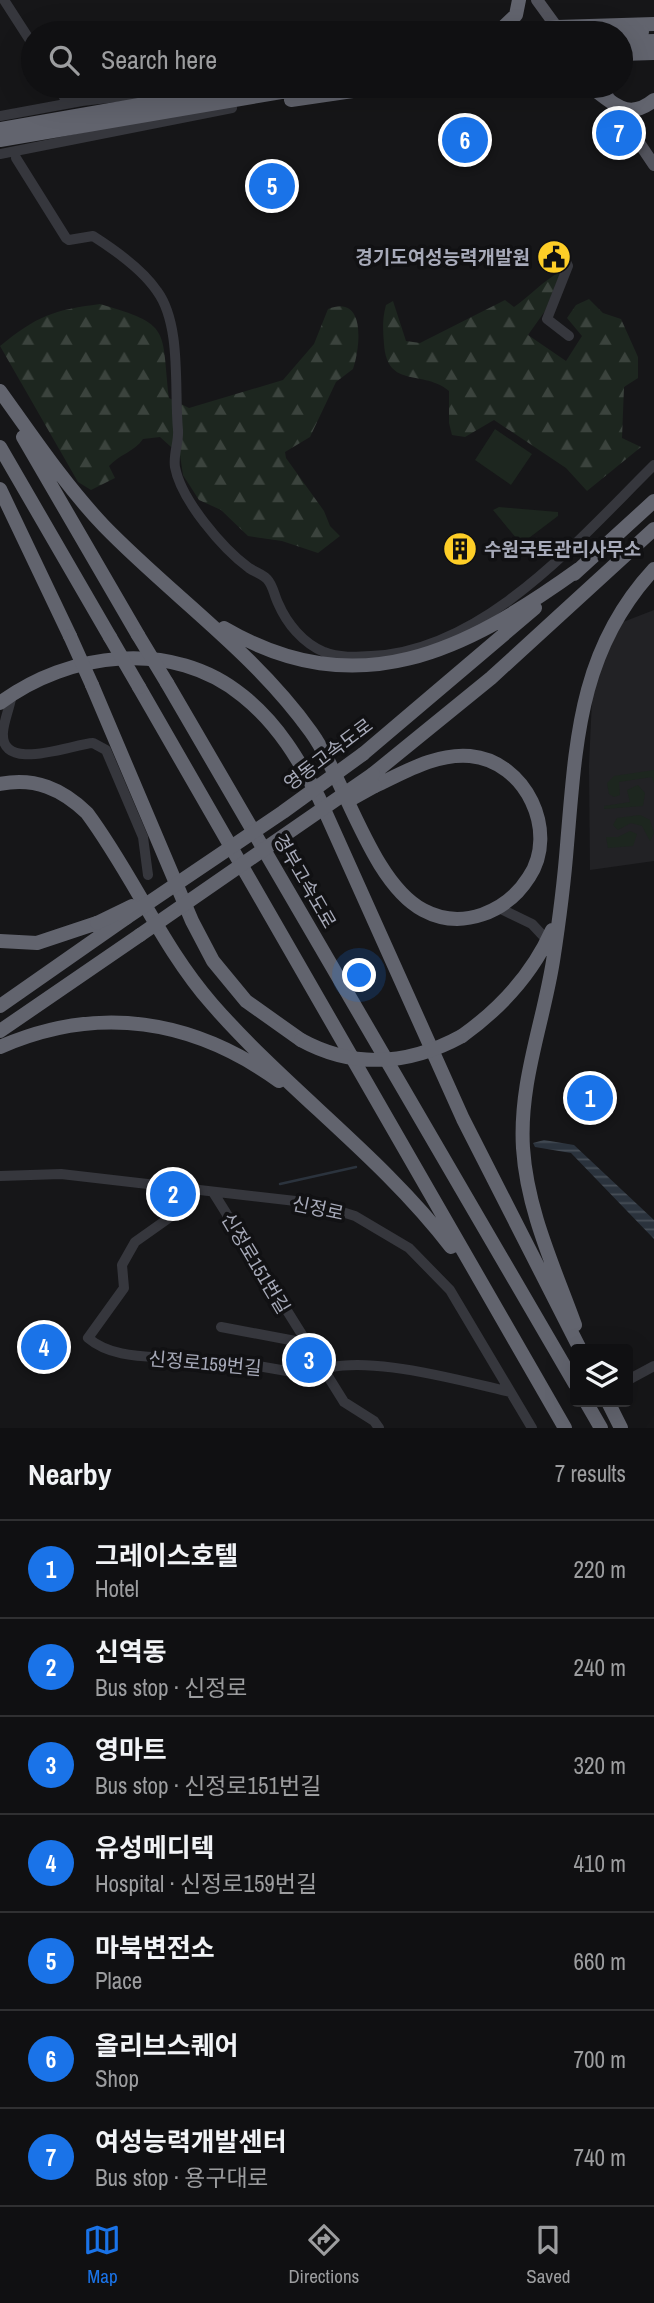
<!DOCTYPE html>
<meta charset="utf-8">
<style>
body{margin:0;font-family:"Archivo Narrow","Noto Sans KR",sans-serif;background:#1e1e20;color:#f1f3f6}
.controls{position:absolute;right:21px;bottom:21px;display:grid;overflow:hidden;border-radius:7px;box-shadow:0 7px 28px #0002}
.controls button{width:63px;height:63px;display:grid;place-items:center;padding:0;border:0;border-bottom:2px solid #303032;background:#101012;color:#f1f3f6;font:35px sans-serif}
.you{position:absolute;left:360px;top:976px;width:24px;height:24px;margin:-18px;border:5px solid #fff;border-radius:50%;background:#1a73e8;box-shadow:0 0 0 10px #1a73e833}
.badge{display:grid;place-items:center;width:46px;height:46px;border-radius:50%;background:#1a73e8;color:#fff;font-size:23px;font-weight:700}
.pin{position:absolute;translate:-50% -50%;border:4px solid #fff;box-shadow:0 2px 7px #0006}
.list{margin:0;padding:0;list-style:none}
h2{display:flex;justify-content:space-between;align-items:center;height:91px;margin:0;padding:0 28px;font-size:30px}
h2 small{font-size:23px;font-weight:400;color:#9c9d9f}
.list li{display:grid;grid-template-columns:46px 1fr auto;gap:21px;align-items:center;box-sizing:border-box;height:98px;padding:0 28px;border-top:2px solid #303032}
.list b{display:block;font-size:26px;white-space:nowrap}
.list p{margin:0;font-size:23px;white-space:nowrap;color:#9c9d9f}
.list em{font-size:23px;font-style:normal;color:#9c9d9f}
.icon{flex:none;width:38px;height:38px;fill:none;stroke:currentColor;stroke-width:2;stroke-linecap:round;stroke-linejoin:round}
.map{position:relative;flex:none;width:654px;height:1428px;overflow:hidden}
.search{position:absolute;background:#101012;box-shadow:0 7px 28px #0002;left:21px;right:21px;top:21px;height:77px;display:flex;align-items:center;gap:18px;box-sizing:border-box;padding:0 24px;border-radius:38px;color:#9c9d9f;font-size:26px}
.sheet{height:777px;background:#101012}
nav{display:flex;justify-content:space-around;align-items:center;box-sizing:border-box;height:98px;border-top:2px solid #303032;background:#101012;font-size:19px;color:#9c9d9f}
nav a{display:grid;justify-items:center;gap:4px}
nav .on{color:#1a73e8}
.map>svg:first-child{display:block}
.built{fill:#222225}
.grass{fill:#1d261f}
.forest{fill:url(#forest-firs)}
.water{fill:url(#water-rules)}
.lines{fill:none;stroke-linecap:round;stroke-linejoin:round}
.stream{stroke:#2b333d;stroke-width:2.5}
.minor{stroke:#36373d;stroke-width:10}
.major{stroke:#52535c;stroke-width:12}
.highway{stroke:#62646e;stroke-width:14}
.highway-bridge{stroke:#62646e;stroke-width:14}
.labels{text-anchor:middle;stroke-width:7;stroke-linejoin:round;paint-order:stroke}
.poi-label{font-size:19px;font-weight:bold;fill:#a7aab9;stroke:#111113;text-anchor:end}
.street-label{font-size:19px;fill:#a7aab9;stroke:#111113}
</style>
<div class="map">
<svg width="654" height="1428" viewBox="0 0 654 1428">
<defs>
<pattern id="forest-firs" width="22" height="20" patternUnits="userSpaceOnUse" patternTransform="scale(1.75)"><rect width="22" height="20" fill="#1d261f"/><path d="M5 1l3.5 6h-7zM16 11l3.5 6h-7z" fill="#3b433d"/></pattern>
<pattern id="water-rules" width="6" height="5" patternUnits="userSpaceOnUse" patternTransform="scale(1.75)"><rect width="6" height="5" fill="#2b333d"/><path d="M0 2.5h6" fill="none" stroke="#474e57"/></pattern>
</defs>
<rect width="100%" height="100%" fill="#161618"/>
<!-- built -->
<path class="built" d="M654,610V861L590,870L589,765L592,699L604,659L623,622Z"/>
<!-- grass -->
<path class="grass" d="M495,429L532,454L511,485L475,460Z
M499,507L558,512V516L521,544L493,510Z
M654,770V783L652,777L619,782L620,795L614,797L609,794L607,783L614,776Z
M638,785L645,793L643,806L604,809V806L630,802L627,790Z
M640,815L650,820L654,833L650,841L642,826L631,823L618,830L613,825L617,818Z
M630,831L637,834L633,846L608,848L606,837H618Z"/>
<!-- forest -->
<path class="forest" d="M561,271L545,311L528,335L566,361L582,336L567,318L576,305L589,299L603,313L621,319L638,357V378L624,387L622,438L641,447L587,491L566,468L494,420L465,437L452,435L449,423V391C424,369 387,390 384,344C383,331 382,319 386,305L393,301L406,341L420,343L505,300L514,307C531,295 543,281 561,271Z
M100,304C172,325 161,328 169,398L189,408L283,380L314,344L328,309C367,293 360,349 353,369L336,382L310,437L285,452L286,458L324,511L330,526L340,536L318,553L282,541L248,536L221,510L199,500L183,475L180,455L160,437L143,439C134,452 120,454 109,466L115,478L91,490L78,482L0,346C37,316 53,310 100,304Z"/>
<!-- water -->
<path class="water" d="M544,1140L574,1145L654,1220V1239L571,1153L535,1147L533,1143Z"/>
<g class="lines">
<!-- stream -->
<path class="stream" d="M280,1184L356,1167"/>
<!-- minor -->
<path class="minor" d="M4,0L33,45
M58,86L65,99
M0,116L82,101L211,86
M0,154L232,108
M16,158L66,238L69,240L93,236C115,250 142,269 157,291C182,325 174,390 178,430C179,442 173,455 175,467C181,500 223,549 249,568C255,572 262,574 267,579C273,585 274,595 278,603C287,624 303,643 324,652C339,658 356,657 371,656C485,651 579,539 654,465
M559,247L568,266L547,319L569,336
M12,694C10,707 4,720 3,732C0,774 72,744 93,743L106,750L143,837L148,875
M499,908L532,924L547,940
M0,1176L61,1174L313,1203L355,1216L409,1248L450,1290L532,1428
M185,1189L183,1208L135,1242L122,1265L124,1288L88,1338C115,1361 156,1355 188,1360C208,1363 228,1366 248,1370L258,1366L310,1375C351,1349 462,1381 510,1392
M213,1192L344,1402L374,1421L379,1428
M221,1327L306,1343
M628,1380L654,1366"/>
<!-- major -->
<path class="major" d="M537,0L561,33
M601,86L654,165"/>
<!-- highway -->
<path class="highway" d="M497,33L516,15L519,0
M511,33L557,27L654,24
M621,42L654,41
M621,54L654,53
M589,86C613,102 627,122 654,100
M291,100L387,86
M0,129L248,86
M0,140L317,86
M0,391C33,437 65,485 104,526C172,596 254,652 311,732C346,781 371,882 423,910C462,931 507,912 529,877C559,832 526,761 470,756C436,753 405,772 375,786
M23,437L138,635
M0,447L110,637
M0,489L70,636
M574,574L654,501
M224,628C358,706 465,651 579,569
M167,683L575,1384
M92,685L192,921L213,961L246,1001L301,1040
M139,687L565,1428
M0,703C68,652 173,638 243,696C278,724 299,760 319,798L463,1119L580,1349
M363,754L535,608
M373,774L491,678L654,529
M0,784C35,777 62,789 87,813C133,875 162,947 212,1004C287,1090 382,1157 451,1247
M0,941L37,943L97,923
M0,1006L126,918
M0,1031L140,935
M462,1036C501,1008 532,975 552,930
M0,1047C98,1004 193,1019 279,1081
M575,1325C554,1267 527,1210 523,1148C519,1083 543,1024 553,961C559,922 564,884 567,845C576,741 579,650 654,569
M586,1402L601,1428
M608,1402L621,1428"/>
<!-- highway-bridge -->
<path class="highway-bridge" d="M590,33L642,32
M138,635L167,683
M70,636L92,685
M110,637L139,687
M348,801L375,786
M126,918L283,812L363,754
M97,923L132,906
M140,935L373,774
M301,1040C354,1069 409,1065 462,1036"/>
</g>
<!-- icons -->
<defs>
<g id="civic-disc" transform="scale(1.75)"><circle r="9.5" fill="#fece27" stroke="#111113"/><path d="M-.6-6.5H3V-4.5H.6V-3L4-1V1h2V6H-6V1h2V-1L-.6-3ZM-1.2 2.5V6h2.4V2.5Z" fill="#111"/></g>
<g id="building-disc" transform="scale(1.75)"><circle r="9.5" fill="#fece27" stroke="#111113"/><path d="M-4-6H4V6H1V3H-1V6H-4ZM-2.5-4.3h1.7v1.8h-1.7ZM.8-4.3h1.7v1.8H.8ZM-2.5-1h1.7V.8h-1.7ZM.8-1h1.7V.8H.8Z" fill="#111"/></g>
</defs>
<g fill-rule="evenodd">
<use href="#civic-disc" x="554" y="257"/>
<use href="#building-disc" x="460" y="549"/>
</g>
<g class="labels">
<!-- poi labels -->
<g class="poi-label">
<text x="530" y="264">경기도여성능력개발원</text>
<text x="484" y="556" text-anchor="start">수원국토관리사무소</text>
</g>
<!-- street labels -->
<g class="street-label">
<text transform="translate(328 754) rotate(-37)" y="7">영동고속도로</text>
<text transform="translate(305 881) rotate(60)" y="7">경부고속도로</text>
<text transform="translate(318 1208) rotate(12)" y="7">신정로</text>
<text transform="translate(256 1263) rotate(59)" y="7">신정로151번길</text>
<text transform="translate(205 1363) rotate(5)" y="7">신정로159번길</text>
</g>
</g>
</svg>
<div class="controls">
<button><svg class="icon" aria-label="layers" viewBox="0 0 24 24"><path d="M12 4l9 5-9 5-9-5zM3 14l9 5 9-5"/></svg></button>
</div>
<div class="you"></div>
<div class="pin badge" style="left:590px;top:1098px">1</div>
<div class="pin badge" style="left:173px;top:1194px">2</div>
<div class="pin badge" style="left:309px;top:1360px">3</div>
<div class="pin badge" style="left:44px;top:1347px">4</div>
<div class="pin badge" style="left:272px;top:186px">5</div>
<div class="pin badge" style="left:465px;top:140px">6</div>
<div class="pin badge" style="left:619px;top:133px">7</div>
<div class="search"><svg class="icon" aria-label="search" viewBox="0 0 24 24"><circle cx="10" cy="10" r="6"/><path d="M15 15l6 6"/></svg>Search here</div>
</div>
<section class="sheet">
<h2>Nearby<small>7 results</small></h2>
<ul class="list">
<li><span class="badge">1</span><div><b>그레이스호텔</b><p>Hotel</p></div><em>220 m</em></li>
<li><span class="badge">2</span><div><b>신역동</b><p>Bus stop · 신정로</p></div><em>240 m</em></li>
<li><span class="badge">3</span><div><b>영마트</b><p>Bus stop · 신정로151번길</p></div><em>320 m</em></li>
<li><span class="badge">4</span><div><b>유성메디텍</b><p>Hospital · 신정로159번길</p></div><em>410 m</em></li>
<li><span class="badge">5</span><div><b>마북변전소</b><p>Place</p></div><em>660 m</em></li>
<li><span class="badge">6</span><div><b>올리브스퀘어</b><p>Shop</p></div><em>700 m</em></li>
<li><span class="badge">7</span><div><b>여성능력개발센터</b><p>Bus stop · 용구대로</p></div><em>740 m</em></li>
</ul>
</section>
<nav>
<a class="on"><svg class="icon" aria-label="map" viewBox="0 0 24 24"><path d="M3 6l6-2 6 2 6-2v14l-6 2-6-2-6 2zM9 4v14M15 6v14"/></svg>Map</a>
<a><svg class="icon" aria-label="directions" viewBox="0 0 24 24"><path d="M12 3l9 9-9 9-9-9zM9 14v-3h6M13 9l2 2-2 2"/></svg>Directions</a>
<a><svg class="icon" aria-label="saved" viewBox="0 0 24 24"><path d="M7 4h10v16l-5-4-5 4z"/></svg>Saved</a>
</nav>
